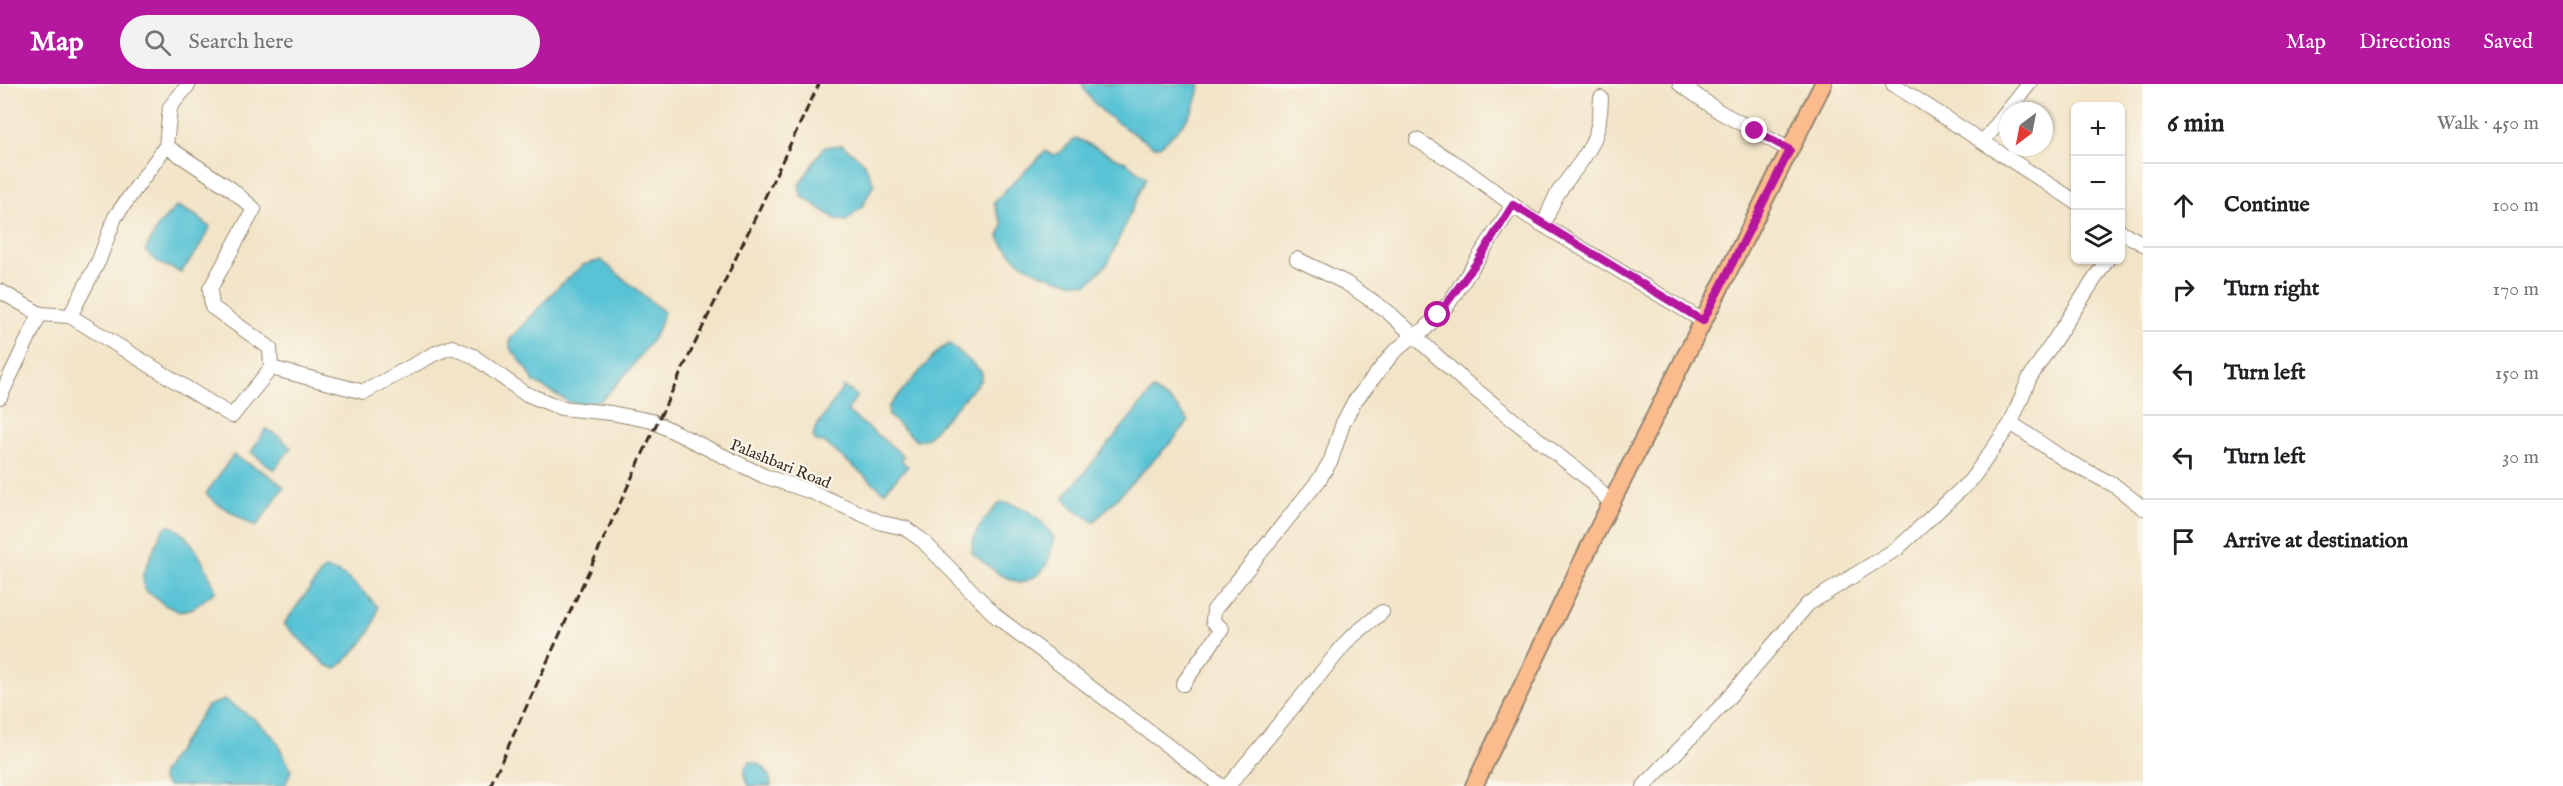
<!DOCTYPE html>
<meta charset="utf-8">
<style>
body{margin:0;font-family:"IM FELL English",serif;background:#f2f2f2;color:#202124}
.controls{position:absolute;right:18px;top:18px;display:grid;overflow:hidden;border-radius:9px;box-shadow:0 2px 4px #0004}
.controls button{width:54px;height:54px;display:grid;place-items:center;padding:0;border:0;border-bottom:2px solid #e0e0e0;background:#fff;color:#202124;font:30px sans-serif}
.compass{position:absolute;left:1999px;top:18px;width:54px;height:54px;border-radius:50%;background:#fff;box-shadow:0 2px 4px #0004;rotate:212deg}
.stop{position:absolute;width:18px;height:18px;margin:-14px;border:4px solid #b5179e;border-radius:50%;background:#fff}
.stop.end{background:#b5179e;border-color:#fff;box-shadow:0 2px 6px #0008}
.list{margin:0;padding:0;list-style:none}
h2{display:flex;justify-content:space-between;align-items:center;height:78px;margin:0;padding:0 24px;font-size:26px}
h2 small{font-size:20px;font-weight:400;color:#757577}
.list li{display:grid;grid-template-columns:39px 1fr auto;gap:18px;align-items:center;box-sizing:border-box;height:84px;padding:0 24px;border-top:2px solid #e0e0e0}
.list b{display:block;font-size:22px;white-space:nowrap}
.list em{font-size:20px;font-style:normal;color:#757577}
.icon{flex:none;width:33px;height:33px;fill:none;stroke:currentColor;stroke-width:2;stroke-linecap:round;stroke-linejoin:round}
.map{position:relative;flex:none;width:2143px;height:702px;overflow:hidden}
header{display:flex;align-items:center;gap:36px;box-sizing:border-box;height:84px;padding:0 30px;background:#b5179e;color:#fff}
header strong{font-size:28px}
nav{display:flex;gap:33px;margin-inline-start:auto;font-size:21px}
.search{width:420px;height:54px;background:#f2f2f2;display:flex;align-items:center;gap:15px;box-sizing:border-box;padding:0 21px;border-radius:33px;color:#757577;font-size:22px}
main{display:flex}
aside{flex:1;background:#fff}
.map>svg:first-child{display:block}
.water{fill:#59c3d5;stroke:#4a767a;stroke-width:1.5}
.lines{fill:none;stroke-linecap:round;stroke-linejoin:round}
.minor-casing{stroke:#968772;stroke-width:16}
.major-casing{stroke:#968772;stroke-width:20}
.minor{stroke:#fff;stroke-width:14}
.major{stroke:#fbbb8d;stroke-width:16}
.rail{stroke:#3b2a1e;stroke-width:3;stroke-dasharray:9 4.5;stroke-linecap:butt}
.route{stroke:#b5179e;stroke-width:8}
.labels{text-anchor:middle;stroke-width:4.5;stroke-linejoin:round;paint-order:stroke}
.street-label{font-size:16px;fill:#3b2a1e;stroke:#fbf7ec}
</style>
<header>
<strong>Map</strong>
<div class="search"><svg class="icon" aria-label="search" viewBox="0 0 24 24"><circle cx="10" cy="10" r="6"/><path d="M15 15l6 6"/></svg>Search here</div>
<nav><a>Map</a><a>Directions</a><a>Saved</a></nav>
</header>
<main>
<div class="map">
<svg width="2143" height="702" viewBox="0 0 2143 702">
<rect width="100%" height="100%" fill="#fbf7ec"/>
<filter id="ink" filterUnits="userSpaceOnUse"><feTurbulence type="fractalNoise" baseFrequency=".0167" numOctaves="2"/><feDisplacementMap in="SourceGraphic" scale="12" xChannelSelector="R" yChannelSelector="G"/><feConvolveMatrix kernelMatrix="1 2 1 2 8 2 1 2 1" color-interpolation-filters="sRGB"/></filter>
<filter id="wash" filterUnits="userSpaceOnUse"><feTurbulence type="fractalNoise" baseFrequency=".008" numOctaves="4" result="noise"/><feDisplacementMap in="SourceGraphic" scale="24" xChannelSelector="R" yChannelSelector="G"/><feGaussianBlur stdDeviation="1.35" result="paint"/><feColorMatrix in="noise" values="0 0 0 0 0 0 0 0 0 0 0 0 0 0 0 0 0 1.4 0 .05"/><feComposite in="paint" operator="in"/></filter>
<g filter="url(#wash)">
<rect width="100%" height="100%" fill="#f2e4c7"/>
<!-- water -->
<path class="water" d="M1082,0H1200C1198,28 1180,45 1160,62H1153C1128,45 1094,29 1082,0Z
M1076,54L1127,79L1146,94L1108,179L1088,200C1053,197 1016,186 999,153L1003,140L997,129L994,119C1009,100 1029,85 1045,67L1053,71L1059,69Z
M842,61L863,77L874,100L862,123L846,137L836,135L801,112L799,101L824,63Z
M177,122L195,131L210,143L197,167L181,188L161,180L145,167L159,141Z
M601,176L664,228L656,250L628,288L601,316L585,321L569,318L534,298L527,285L510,264V255L557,204L583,181Z
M950,260L982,288L981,296L927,354L917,357L889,332L888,323L939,266Z
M844,302L857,312L847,327L904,372L901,377L908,382L884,408L825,359L817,358L813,353L815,345Z
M1153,306L1172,318L1189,337L1174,355L1094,438L1070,422L1064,413Z
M266,345L279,352L291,364L274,386L251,368Z
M233,371L267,390L284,403L256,443L216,419L206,410Z
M1001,418C1027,422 1039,432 1054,454C1049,479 1047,491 1020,499L999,490L972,469C972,446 986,433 1001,418Z
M168,441C190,446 208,487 216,507L193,524L180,528L165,521L144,505L143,490L161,449Z
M324,485C347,487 363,508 378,523C375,549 355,568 336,585L326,581L284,540Z
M225,616L253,634L275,654L291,686L285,702H168L162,696V689L207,622Z
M750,678C763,678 771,690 771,702H749C745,693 741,685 750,678Z"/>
</g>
<g filter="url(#ink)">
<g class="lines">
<!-- minor casing -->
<g class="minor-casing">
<path id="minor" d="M1680,0L1720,28L1790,66
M1893,0L2076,118
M1417,56L1460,82L1528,132L1703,237
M1983,58L2029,0
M1544,141C1549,128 1553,114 1562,103C1587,69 1600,59 1601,14
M2120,147L2143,160
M1297,175L1346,199L1387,227L1463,296L1587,394L1611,419
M2107,176L2029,295L2011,339L2065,376L2114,401L2143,424
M0,207L40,230L70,232L232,332L271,284L270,264L212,223L210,205L254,125L231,105L166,62L170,23L189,0
M70,232L99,176L115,133L166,62
M271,284L364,308L436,269L452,263L473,272L524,309L561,324L611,329L652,337L764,392L812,408L882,439L905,444L923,457L997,533L1221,702
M0,313L40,230
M1183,600L1222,545L1213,537L1214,526L1319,396L1331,376L1343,339L1354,318L1393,269L1413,252L1424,246L1449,219L1513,121
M1228,702L1349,555L1382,528
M1644,702L1723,620L1808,520L1898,464L1971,396L2011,339"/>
</g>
<!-- major casing -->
<g class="major-casing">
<path id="major" d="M1474,702L1600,441L1823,0"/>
</g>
<!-- minor -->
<use href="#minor" class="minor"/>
<!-- major -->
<use href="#major" class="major"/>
<!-- rail -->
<path class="rail" d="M490,702L656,341L819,0"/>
</g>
</g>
<g class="lines" filter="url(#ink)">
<!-- route -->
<path class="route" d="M1438,231L1477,178L1513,121L1703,237L1790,66L1755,47"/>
</g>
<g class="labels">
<!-- street labels -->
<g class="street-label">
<text transform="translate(781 379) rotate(22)" y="6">Palashbari Road</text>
</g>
</g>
</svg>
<div class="controls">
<button>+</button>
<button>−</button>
<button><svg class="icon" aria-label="layers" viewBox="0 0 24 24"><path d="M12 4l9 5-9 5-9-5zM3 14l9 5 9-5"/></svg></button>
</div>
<svg class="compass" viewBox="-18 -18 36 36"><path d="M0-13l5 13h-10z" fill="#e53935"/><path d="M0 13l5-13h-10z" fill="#757577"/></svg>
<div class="stop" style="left:1438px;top:231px"></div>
<div class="stop end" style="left:1755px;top:47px"></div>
</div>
<aside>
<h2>6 min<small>Walk · 450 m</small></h2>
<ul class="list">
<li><svg class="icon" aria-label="ahead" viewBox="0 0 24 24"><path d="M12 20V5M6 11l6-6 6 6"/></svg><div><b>Continue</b></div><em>100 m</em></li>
<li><svg class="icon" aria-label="right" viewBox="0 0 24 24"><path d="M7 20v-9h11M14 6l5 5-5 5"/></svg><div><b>Turn right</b></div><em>170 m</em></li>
<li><svg class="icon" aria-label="left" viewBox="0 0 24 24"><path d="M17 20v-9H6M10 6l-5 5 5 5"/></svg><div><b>Turn left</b></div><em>150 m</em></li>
<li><svg class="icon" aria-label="left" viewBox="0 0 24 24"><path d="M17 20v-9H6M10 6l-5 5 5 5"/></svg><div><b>Turn left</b></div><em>30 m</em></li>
<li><svg class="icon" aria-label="arrive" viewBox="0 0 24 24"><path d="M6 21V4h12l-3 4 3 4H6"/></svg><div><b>Arrive at destination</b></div></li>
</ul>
</aside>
</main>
